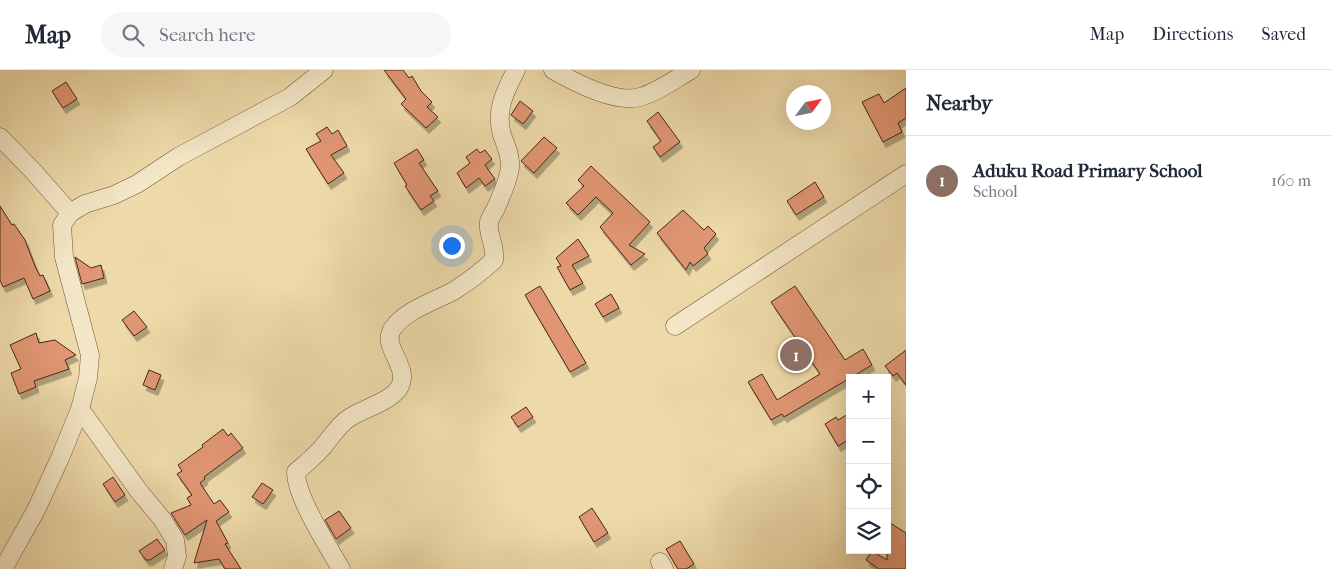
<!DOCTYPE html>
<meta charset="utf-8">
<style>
body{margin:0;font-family:"IM FELL French Canon",serif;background:#f6f6f7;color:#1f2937}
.controls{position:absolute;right:15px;bottom:15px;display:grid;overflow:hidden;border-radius:0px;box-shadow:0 5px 20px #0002}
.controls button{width:45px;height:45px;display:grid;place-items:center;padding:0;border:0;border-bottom:1px solid #e0e1e3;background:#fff;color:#1f2937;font:25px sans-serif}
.compass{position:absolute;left:786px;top:15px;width:45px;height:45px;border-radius:50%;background:#fff;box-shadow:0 5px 20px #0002;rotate:57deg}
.you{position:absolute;left:451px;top:175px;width:18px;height:18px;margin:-12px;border:4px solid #fff;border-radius:50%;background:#1a73e8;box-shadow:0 0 0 8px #1a73e833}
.badge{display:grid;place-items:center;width:32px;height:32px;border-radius:50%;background:#7c3aed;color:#fff;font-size:16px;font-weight:700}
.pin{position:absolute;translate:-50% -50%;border:2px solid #fff;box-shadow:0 1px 5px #0006}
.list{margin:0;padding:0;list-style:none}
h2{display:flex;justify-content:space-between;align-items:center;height:65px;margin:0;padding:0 20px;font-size:21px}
h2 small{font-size:16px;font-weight:400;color:#747a83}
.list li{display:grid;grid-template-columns:32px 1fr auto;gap:15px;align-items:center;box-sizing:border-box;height:90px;padding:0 20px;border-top:1px solid #e0e1e3}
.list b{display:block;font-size:19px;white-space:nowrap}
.list p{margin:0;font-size:16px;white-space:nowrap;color:#747a83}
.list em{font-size:16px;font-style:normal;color:#747a83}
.icon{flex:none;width:28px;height:28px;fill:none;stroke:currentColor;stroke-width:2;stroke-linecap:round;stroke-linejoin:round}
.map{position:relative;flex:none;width:906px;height:499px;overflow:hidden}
header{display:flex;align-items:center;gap:30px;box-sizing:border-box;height:70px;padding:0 25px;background:#fff;border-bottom:1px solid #e0e1e3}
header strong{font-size:24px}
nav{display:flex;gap:28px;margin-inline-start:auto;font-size:18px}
.search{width:350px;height:45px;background:#f6f6f7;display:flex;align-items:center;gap:12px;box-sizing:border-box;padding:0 18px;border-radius:28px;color:#747a83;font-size:19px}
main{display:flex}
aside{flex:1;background:#fff}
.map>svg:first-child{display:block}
.building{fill:#e19673;stroke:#482619;filter:url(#shadow)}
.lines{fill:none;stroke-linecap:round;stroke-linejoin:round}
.minor-casing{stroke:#72533d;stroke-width:19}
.minor{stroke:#f4e7c7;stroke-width:18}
</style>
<header>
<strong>Map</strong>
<div class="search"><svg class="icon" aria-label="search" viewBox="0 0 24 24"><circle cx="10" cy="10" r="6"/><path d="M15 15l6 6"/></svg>Search here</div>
<nav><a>Map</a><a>Directions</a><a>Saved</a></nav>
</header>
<main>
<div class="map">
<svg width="906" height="499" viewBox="0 0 906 499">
<defs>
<filter id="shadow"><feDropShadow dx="3" dy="5.5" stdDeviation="0" flood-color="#0004"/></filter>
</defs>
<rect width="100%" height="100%" fill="#eedaa9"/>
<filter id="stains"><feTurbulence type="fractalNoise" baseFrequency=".004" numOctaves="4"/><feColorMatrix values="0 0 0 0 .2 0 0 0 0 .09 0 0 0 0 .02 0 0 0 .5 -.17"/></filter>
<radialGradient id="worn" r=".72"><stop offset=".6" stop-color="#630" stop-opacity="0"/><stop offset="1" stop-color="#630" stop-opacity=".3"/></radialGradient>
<!-- building -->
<path class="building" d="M384,0H403L409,8L412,6L421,21L432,32L427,37L438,47L426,58L401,34L406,29Z
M66,12L77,29L63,38L52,21Z
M906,18V48L898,53L902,62L883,72L862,32L879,24L884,33Z
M520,31L533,41L523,54L511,45Z
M658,42L680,72L660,87L653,77L661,71L647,51Z
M327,57L332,64L338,60L347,76L331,85L344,103L328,114L306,79L321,71L316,64Z
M544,67L557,78L534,103L521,91Z
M417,79L424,90L419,93L438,121L430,126L434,131L421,140L405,116L407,115L394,93Z
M477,79L480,83L485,80L492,89L485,95L495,109L485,116L479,108L466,118L457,103L470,93L466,87Z
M591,96L650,152L629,175L645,184L631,195L600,157L613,143L596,127L578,145L566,133L584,116L578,110Z
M815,112L824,127L796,145L787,131Z
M0,136L12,155L14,154L25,170L35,196L40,206L43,205L50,221L33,229L24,208L3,217L0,210Z
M683,140L704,160L708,156L716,164L704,178L708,184L693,196L690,192L686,200L657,163Z
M578,169L589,186L572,195L583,213L570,220L557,197L561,196L556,188Z
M75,187L91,198L101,195L104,208L82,214Z
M540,216L586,293L570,302L525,225Z
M795,216L845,290L863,279L872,295L784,347L782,344L771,350L748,312L762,304L777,330L820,304L771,232Z
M611,224L619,238L603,247L595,234Z
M134,241L147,257L134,266L122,250Z
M36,263L39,273L55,270L76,285L65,290L69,299L34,311L36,317L19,324L11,303L21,299L10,275Z
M906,280V315L897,303L893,306L885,296Z
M149,300L161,305L155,320L143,315Z
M526,337L533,347L518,357L511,347Z
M850,343V369L838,376L825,354L836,347L838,350Z
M223,359L228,366L231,363L243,378L204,407L205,409L200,413L214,434L220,430L229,442L216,451L228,473L225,474L241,499H225L219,489L194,493L207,450L185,465L171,443L191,435L187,428L192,425L177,404L182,401L178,395L203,377L202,375Z
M113,407L125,425L115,432L103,414Z
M262,413L273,420L263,434L252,427Z
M592,438L608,463L594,472L579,447Z
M339,441L351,458L336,469L325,450Z
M887,451L906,463V499H879L866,490L872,481L887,490Z
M157,469L165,480L150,490H146L139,481Z
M680,471L694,494L686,499H678L666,479Z"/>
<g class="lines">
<!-- minor casing -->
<g class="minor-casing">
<path id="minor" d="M553,0C574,12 616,34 640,27C658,22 675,9 691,0
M0,67L33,101L70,143
M675,256L906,104
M80,339L138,420L162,449L175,470L177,486L173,499
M660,492L664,499
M3,499L36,440L60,388L80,339L88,308L90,285L64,187L62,155L70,143L85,134L114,125L137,114L178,87L290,27L324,0
M341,499C328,476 296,427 296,402C304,395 314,387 321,379C330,369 338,355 349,348C364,338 393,331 400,316C410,296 380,276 393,258C407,239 436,231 455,220C469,211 482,201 494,190C496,176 487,164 489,152C490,148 494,142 496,138C501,126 508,112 510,98C511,86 506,76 502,65C495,40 505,22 516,0"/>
</g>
<!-- minor -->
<use href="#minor" class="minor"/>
</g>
<rect width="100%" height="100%" filter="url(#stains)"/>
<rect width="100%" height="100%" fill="url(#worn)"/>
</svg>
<div class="controls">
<button>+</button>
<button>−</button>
<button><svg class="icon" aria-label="locate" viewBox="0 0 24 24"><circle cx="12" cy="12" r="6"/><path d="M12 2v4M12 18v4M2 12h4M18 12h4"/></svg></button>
<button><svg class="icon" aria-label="layers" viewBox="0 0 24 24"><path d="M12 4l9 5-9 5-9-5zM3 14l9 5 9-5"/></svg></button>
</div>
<svg class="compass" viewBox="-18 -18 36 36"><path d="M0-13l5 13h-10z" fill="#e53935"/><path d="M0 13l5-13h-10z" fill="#747a83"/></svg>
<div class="you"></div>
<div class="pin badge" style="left:796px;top:285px;background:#8d6e63">1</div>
</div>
<aside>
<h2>Nearby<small></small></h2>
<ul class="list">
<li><span class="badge" style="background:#8d6e63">1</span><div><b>Aduku Road Primary School</b><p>School</p></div><em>160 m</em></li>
</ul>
</aside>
</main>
